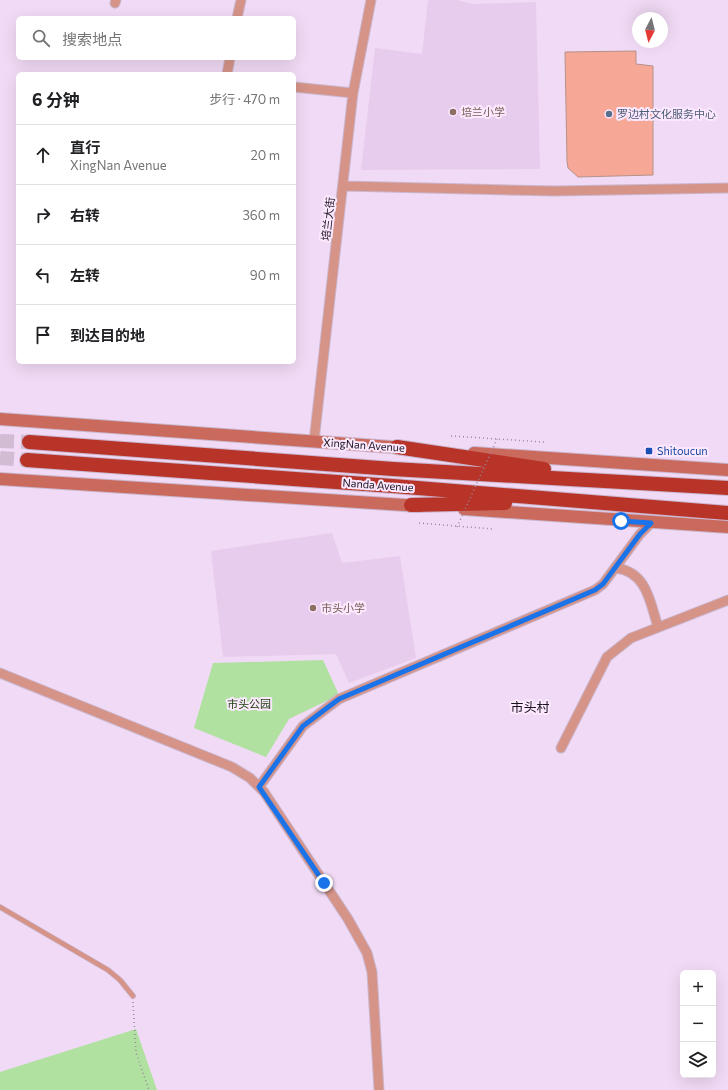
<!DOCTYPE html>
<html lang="zh">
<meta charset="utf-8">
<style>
body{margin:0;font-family:Commissioner,"Noto Sans SC",sans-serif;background:#f2f2f2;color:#202124}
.controls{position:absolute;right:12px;bottom:12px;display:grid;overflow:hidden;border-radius:6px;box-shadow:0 4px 16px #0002}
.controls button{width:36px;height:36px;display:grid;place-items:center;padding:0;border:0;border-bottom:1px solid #e0e0e0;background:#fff;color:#202124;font:20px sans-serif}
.compass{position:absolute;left:632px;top:12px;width:36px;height:36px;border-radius:50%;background:#fff;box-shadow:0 4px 16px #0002;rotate:187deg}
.stop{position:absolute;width:12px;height:12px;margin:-9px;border:3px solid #1a73e8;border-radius:50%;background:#fff}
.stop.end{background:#1a73e8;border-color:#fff;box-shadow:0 1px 4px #0008}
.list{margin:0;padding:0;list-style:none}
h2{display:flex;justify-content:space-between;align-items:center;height:52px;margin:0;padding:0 16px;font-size:17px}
h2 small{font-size:13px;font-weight:400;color:#757577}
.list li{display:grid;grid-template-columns:26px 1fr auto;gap:12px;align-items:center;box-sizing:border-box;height:60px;padding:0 16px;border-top:1px solid #e0e0e0}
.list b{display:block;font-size:15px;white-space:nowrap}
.list p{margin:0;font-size:13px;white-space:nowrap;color:#757577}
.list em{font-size:13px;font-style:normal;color:#757577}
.icon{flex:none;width:22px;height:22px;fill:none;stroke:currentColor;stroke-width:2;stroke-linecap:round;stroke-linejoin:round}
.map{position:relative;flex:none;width:728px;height:1090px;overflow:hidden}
.search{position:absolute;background:#fff;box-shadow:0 4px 16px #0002;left:16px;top:16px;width:280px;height:44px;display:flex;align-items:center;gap:10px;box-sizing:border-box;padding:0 14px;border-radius:6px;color:#757577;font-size:15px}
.panel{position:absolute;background:#fff;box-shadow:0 4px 16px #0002;left:16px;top:72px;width:280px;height:292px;border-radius:6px}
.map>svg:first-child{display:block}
.built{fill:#e8cced}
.green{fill:#b0e1a1}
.building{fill:#f7a795;stroke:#b4928a}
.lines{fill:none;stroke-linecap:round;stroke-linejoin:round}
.trunk-tunnel{stroke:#d1bcd4;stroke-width:14;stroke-dasharray:14 7;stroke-linecap:butt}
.service-casing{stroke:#cab6ce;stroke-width:6}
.minor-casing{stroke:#cab6ce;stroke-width:11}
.secondary-casing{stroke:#cab6ce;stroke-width:14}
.trunk-casing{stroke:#cab6ce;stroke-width:16}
.path{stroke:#98879b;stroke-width:1.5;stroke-dasharray:1 3;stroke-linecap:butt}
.service{stroke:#d69489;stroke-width:4.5}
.minor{stroke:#d69489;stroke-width:9}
.secondary{stroke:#ca6a5c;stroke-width:12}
.trunk{stroke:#b83429;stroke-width:14}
.path-bridge{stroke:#98879b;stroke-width:1.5;stroke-dasharray:1 3;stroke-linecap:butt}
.route{stroke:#1a73e8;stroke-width:5}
.education-dot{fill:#8d6e63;stroke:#fce9ff;stroke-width:1.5}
.service-dot{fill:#5c6f8a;stroke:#fce9ff;stroke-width:1.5}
.transit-dot{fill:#1a4fb4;stroke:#fce9ff;stroke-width:1.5}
.labels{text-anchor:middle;stroke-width:4;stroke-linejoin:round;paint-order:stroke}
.education-label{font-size:11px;fill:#785e54;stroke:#fce9ff;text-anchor:start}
.service-label{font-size:11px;fill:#4e5e75;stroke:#fce9ff;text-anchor:start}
.street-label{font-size:11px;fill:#19111b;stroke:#fce9ff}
.transit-label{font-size:11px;fill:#164399;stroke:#fce9ff;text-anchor:start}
.park-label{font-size:11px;fill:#1b410c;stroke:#fce9ff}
.quarter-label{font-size:13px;fill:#19111b;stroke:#fce9ff}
</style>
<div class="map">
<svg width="728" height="1090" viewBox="0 0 728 1090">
<rect width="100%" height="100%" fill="#f1daf5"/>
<!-- built -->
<path class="built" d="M428,0H457L472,4L536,2L540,169L361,170L375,48L422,54Z
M332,533L342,563L400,556L416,658L349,683L336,654L223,657L211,551Z"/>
<!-- green -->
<path class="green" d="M323,660L339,695L289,719L266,757L194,728L213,663Z
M136,1029L157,1090H0V1072Z"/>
<!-- building -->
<path class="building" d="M636,51V64L653,66V175L578,177L568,168L567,161L565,52Z"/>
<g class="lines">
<!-- trunk-tunnel -->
<path class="trunk-tunnel" d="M0,441L29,442
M0,458L27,460"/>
<!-- service casing -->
<g class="service-casing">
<path id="service" d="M0,907L108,970L120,980L133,996"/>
</g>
<!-- minor casing -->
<g class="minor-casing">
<path id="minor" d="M115,3L116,0
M237,18L241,0
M227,74L230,58
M294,87L353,93
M344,186L555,191L728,188
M314,441L353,93L371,0
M616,568C647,572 650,602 658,627
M0,673L232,767L250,778L264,792L348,919L367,953L372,972L379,1090
M561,748L607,657L631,638L728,600
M259,787L303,726L339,699L595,590L603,584L640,534L651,523"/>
</g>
<!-- secondary casing -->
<g class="secondary-casing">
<path id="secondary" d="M0,419L406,448
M474,453L728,470
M0,479L420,506
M464,509L728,527"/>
</g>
<!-- trunk casing -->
<g class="trunk-casing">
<path id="trunk" d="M29,442L393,469L728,488
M397,447L544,469
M27,460L393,486L728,513
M411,505L505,503"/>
</g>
<!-- path -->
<path class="path" d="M451,436L544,442
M419,523L493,529
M133,1002L136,1053L149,1090"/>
<!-- service -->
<use href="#service" class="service"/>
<!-- minor -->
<use href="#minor" class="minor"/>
<!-- secondary -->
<use href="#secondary" class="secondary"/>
<!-- trunk -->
<use href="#trunk" class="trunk"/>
<!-- path-bridge -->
<path class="path-bridge" d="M457,527L497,439"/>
</g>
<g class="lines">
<!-- route -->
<path class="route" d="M324,883L259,787L303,726L339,699L595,590L603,584L640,534L651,523L621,521"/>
</g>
<!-- markers -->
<g class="education-dot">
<circle cx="453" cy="112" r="4"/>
<circle cx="313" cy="608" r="4"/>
</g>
<circle class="service-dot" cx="609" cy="114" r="4"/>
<rect class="transit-dot" x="645" y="447" width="8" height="8" rx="2"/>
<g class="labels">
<!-- education labels -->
<g class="education-label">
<text x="461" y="116">培兰小学</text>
<text x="321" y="612">市头小学</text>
</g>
<!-- service labels -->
<g class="service-label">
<text x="617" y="118">罗边村文化服务中心</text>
</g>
<!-- street labels -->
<g class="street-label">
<text transform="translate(328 219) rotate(-83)" y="4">培兰大街</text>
<text transform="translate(364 445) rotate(4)" y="4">XingNan Avenue</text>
<text transform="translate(378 485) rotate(4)" y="4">Nanda Avenue</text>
</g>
<!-- transit labels -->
<g class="transit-label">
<text x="657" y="455">Shitoucun</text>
</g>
<!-- park labels -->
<g class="park-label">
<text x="249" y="708">市头公园</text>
</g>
<!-- quarter labels -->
<g class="quarter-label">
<text x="530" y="712">市头村</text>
</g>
</g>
</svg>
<div class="controls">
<button>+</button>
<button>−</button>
<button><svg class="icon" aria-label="layers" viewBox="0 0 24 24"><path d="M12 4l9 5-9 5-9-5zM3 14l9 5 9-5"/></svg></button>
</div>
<svg class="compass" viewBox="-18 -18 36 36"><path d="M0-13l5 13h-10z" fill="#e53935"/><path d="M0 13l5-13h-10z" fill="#757577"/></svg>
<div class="stop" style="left:621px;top:521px"></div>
<div class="stop end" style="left:324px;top:883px"></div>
<div class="search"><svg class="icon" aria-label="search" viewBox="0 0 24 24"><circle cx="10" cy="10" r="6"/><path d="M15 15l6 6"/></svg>搜索地点</div>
<section class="panel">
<h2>6 分钟<small>步行 · 470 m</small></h2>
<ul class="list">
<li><svg class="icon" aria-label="ahead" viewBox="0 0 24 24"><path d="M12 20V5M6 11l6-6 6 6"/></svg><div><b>直行</b><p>XingNan Avenue</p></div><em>20 m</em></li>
<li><svg class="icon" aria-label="right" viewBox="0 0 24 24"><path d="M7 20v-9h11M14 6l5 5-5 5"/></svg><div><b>右转</b></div><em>360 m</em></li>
<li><svg class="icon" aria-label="left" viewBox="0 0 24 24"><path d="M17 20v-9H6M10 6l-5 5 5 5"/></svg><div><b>左转</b></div><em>90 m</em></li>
<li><svg class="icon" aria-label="arrive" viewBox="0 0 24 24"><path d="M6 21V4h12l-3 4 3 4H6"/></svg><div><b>到达目的地</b></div></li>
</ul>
</section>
</div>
